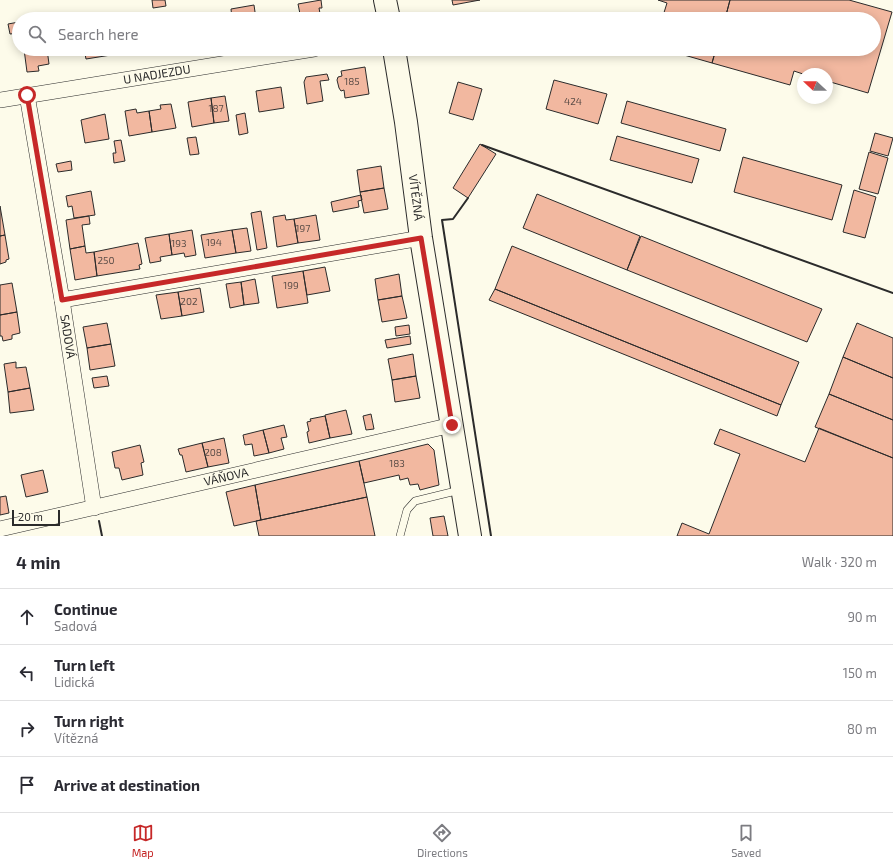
<!DOCTYPE html>
<meta charset="utf-8">
<style>
body{margin:0;font-family:"Exo 2",sans-serif;background:#f7f7f7;color:#2b2b33}
.compass{position:absolute;left:797px;top:68px;width:36px;height:36px;border-radius:50%;background:#fff;box-shadow:0 2px 10px #0003;rotate:292deg}
.scale{position:absolute;left:12px;bottom:10px;width:48px;box-sizing:border-box;padding-left:4px;border:2px solid #2b2b2b;border-top:0;font-size:11px;line-height:14px;white-space:nowrap;color:#2b2b2b;-webkit-text-stroke:3px #fdfbea;paint-order:stroke}
.stop{position:absolute;width:12px;height:12px;margin:-9px;border:3px solid #c62828;border-radius:50%;background:#fff}
.stop.end{background:#c62828;border-color:#fff;box-shadow:0 1px 4px #0008}
.list{margin:0;padding:0;list-style:none}
h2{display:flex;justify-content:space-between;align-items:center;height:52px;margin:0;padding:0 16px;font-size:17px}
h2 small{font-size:13px;font-weight:400;color:#7c7c81}
.list li{display:grid;grid-template-columns:26px 1fr auto;gap:12px;align-items:center;box-sizing:border-box;height:56px;padding:0 16px;border-top:1px solid #e1e1e2}
.list b{display:block;font-size:15px;white-space:nowrap}
.list p{margin:0;font-size:13px;white-space:nowrap;color:#7c7c81}
.list em{font-size:13px;font-style:normal;color:#7c7c81}
.icon{flex:none;width:22px;height:22px;fill:none;stroke:currentColor;stroke-width:2;stroke-linecap:round;stroke-linejoin:round}
.map{position:relative;flex:none;width:893px;height:536px;overflow:hidden}
.search{position:absolute;background:#fff;box-shadow:0 2px 10px #0003;left:12px;right:12px;top:12px;height:44px;display:flex;align-items:center;gap:10px;box-sizing:border-box;padding:0 14px;border-radius:22px;color:#7c7c81;font-size:15px}
.sheet{height:276px;background:#fff}
nav{display:flex;justify-content:space-around;align-items:center;box-sizing:border-box;height:56px;border-top:1px solid #e1e1e2;background:#fff;font-size:11px;color:#7c7c81}
nav a{display:grid;justify-items:center;gap:2px}
nav .on{color:#c62828}
.map>svg:first-child{display:block}
.building{fill:#f2b8a0;stroke:#2b2b2b}
.lines{fill:none;stroke-linecap:round;stroke-linejoin:round}
.service-casing{stroke:#2b2b2b;stroke-width:8}
.minor-casing{stroke:#2b2b2b;stroke-width:16}
.primary-casing{stroke:#2b2b2b;stroke-width:24}
.service{stroke:#fdfbea;stroke-width:7}
.minor{stroke:#fdfbea;stroke-width:15}
.primary{stroke:#fdfbea;stroke-width:22}
.wall{stroke:#2b2b2b;stroke-width:2}
.route{stroke:#c62828;stroke-width:5}
.labels{text-anchor:middle;stroke-width:3;stroke-linejoin:round;paint-order:stroke}
.number-label{font-size:10px;fill:#5d4e48}
.street-label{font-size:12px;fill:#2b2b2b;stroke:#fdfbea}
</style>
<div class="map">
<svg width="893" height="536" viewBox="0 0 893 536">
<rect width="100%" height="100%" fill="#fdfbea"/>
<!-- building -->
<path class="building" d="M152,0H165L166,6L153,8Z
M321,0L322,8H319L321,19H301L298,4Z
M452,0H480L453,5Z
M658,0H730L725,19H662L667,3Z
M730,0H849L892,12L868,93L827,81V74H803L794,71L790,85L712,63L716,49H874V19H725Z
M254,5L256,19H232L231,9Z
M77,13L78,19H64L63,15Z
M19,22V33L10,34L8,24Z
M24,49H47L49,64L38,66L39,71L27,72Z
M84,49H110L111,55L86,59Z
M663,49H716L712,63Z
M365,67L369,94L345,98L344,90L341,91L339,88L337,80L338,77L342,76L341,71Z
M327,74L329,80L320,81L323,101L307,104L304,82L306,77Z
M554,80L607,94L598,124L546,109Z
M458,82L482,89L473,120L449,113Z
M281,87L284,108L259,112L256,91Z
M225,96L229,121L214,123L211,98Z
M211,98L214,123L192,127L188,102Z
M627,101L726,129L720,151L621,123Z
M171,104L176,128L152,132L149,111L161,109L160,105Z
M136,109L137,113L149,111L152,132L129,136L125,111Z
M245,113L248,133L239,135L236,115Z
M105,114L109,139L85,143L81,120Z
M875,133L893,138L888,156L870,151Z
M617,136L699,159L692,183L610,160Z
M196,137L199,154L190,155L187,138Z
M121,140L125,161L114,163L113,153H116L114,141Z
M480,144L496,154L468,198L453,188Z
M869,152L888,158L878,194L859,189Z
M743,157L842,185L832,220L734,192Z
M71,161L72,170L58,172L56,164Z
M381,166L384,188L360,192L357,170Z
M384,188L388,209L364,213L360,192Z
M854,190L876,197L865,238L843,232Z
M91,191L95,215L74,218L72,206L68,207L66,196Z
M537,194L640,236L627,270L523,228Z
M361,195L362,200L358,201L359,207L333,212L331,202Z
M0,206L5,235L0,236Z
M261,211L267,248L257,250L251,213Z
M285,215L286,220L294,219L298,243L277,247L273,217Z
M316,215L320,240L298,243L294,219Z
M89,216L90,224L82,225L85,246L70,249L66,220Z
M247,228L251,251L236,253L232,230Z
M192,230L196,255L185,257L184,253L172,255L169,234Z
M232,230L236,253L205,258L201,235Z
M169,234L172,255L160,257L161,261L150,263L145,238Z
M5,235L9,259L6,260V262L0,264V236Z
M641,236L822,309L807,342L627,270Z
M138,243L142,264L139,265L140,269L97,276L94,252Z
M85,246L86,253L94,252L97,276L75,280L70,249Z
M512,246L799,362L781,405L495,289Z
M325,267L330,291L307,295L303,271Z
M303,271L308,303L277,308L272,276Z
M399,274L402,296L378,300L375,279Z
M255,279L259,303L244,305L241,282Z
M241,282L244,305L230,308L226,284Z
M12,283L17,312L0,315V285Z
M200,288L204,312L182,316L178,292Z
M495,289L781,405L777,416L489,300Z
M178,292L182,316L161,319L156,295Z
M402,296L407,318L382,322L378,300Z
M17,312L20,333L12,335V339L3,341L2,336H0V315Z
M107,323L111,344L87,348L83,327Z
M857,323L893,338V378L843,357Z
M409,325L410,334L396,336L395,327Z
M410,336L411,344L387,348L385,340Z
M111,344L115,366L90,370L87,348Z
M413,354L416,376L392,380L388,359Z
M843,357L893,378V420L829,394Z
M16,362V368L26,367L30,388L8,392L4,364Z
M107,376L109,386L94,388L92,378Z
M416,376L420,398L395,402L392,380Z
M30,388L34,410L10,413L8,392Z
M829,394L893,420V458L815,427Z
M346,410L352,434L330,438L325,415Z
M371,414L374,429L366,430L363,416Z
M325,416L330,438L309,443L307,432L309,431L307,422L311,421L310,419Z
M284,425L287,437L281,438L284,449L269,453L263,430Z
M819,428L893,458V536H677L682,523L709,534L740,454L714,444L720,429L805,462Z
M263,430L269,453L254,456L252,444L245,445L243,435Z
M224,438L229,463L208,467L202,443Z
M202,443L208,467L186,472L182,455H180L178,449Z
M428,444L434,450L439,485L420,490L418,484L410,485L408,478L400,480L399,475L364,483L359,461Z
M140,445L144,462L141,463L143,475L122,480L119,468H115L112,452Z
M359,461L367,497L261,520L255,485Z
M43,470L48,492L26,497L21,475Z
M255,485L261,520L234,526L226,492Z
M6,496L9,513L0,515V497Z
M367,497L375,536H259L256,521Z
M444,516L448,536H433L430,518Z"/>
<g class="lines">
<!-- service casing -->
<g class="service-casing">
<path id="service" d="M400,536L407,510L415,501L460,490"/>
</g>
<!-- minor casing -->
<g class="minor-casing">
<g id="minor">
<path id="s1" d="M27,95L62,300L94,508"/>
<path id="s2" d="M0,100L314,49"/>
<path d="M62,300L421,238"/>
<path id="s3" d="M0,529L452,425"/>
</g>
</g>
<!-- primary casing -->
<g class="primary-casing">
<g id="primary">
<path d="M385,0L389,19"/>
<path id="s4" d="M394,49L406,122L421,238L470,536"/>
</g>
</g>
<!-- service -->
<use href="#service" class="service"/>
<!-- minor -->
<use href="#minor" class="minor"/>
<!-- primary -->
<use href="#primary" class="primary"/>
<!-- wall -->
<path class="wall" d="M482,145L893,293
M468,198L453,219L442,220L491,536
M99,521L102,536"/>
</g>
<g class="lines">
<!-- route -->
<path class="route" d="M27,95L62,300L421,238L452,425"/>
</g>
<g class="labels">
<!-- number labels -->
<g class="number-label">
<text x="352" y="85">185</text>
<text x="573" y="105">424</text>
<text x="216" y="112">187</text>
<text x="303" y="232">197</text>
<text x="214" y="246">194</text>
<text x="179" y="247">193</text>
<text x="106" y="264">250</text>
<text x="291" y="289">199</text>
<text x="189" y="305">202</text>
<text x="213" y="456">208</text>
<text x="397" y="467">183</text>
</g>
<!-- street labels -->
<g class="street-label">
<text dy="4" stroke="none"><textPath href="#s2" startOffset="159">U NADJEZDU</textPath></text>
<text dy="4" stroke="none"><textPath href="#s4" startOffset="150">VÍTĚZNÁ</textPath></text>
<text dy="4" stroke="none"><textPath href="#s1" startOffset="245">SADOVÁ</textPath></text>
<text dy="4" stroke="none"><textPath href="#s3" startOffset="232">VÁŇOVA</textPath></text>
</g>
</g>
</svg>
<svg class="compass" viewBox="-18 -18 36 36"><path d="M0-13l5 13h-10z" fill="#e53935"/><path d="M0 13l5-13h-10z" fill="#7c7c81"/></svg>
<div class="scale">20 m</div>
<div class="stop" style="left:27px;top:95px"></div>
<div class="stop end" style="left:452px;top:425px"></div>
<div class="search"><svg class="icon" aria-label="search" viewBox="0 0 24 24"><circle cx="10" cy="10" r="6"/><path d="M15 15l6 6"/></svg>Search here</div>
</div>
<section class="sheet">
<h2>4 min<small>Walk · 320 m</small></h2>
<ul class="list">
<li><svg class="icon" aria-label="ahead" viewBox="0 0 24 24"><path d="M12 20V5M6 11l6-6 6 6"/></svg><div><b>Continue</b><p>Sadová</p></div><em>90 m</em></li>
<li><svg class="icon" aria-label="left" viewBox="0 0 24 24"><path d="M17 20v-9H6M10 6l-5 5 5 5"/></svg><div><b>Turn left</b><p>Lidická</p></div><em>150 m</em></li>
<li><svg class="icon" aria-label="right" viewBox="0 0 24 24"><path d="M7 20v-9h11M14 6l5 5-5 5"/></svg><div><b>Turn right</b><p>Vítězná</p></div><em>80 m</em></li>
<li><svg class="icon" aria-label="arrive" viewBox="0 0 24 24"><path d="M6 21V4h12l-3 4 3 4H6"/></svg><div><b>Arrive at destination</b></div></li>
</ul>
</section>
<nav>
<a class="on"><svg class="icon" aria-label="map" viewBox="0 0 24 24"><path d="M3 6l6-2 6 2 6-2v14l-6 2-6-2-6 2zM9 4v14M15 6v14"/></svg>Map</a>
<a><svg class="icon" aria-label="directions" viewBox="0 0 24 24"><path d="M12 3l9 9-9 9-9-9zM9 14v-3h6M13 9l2 2-2 2"/></svg>Directions</a>
<a><svg class="icon" aria-label="saved" viewBox="0 0 24 24"><path d="M7 4h10v16l-5-4-5 4z"/></svg>Saved</a>
</nav>
